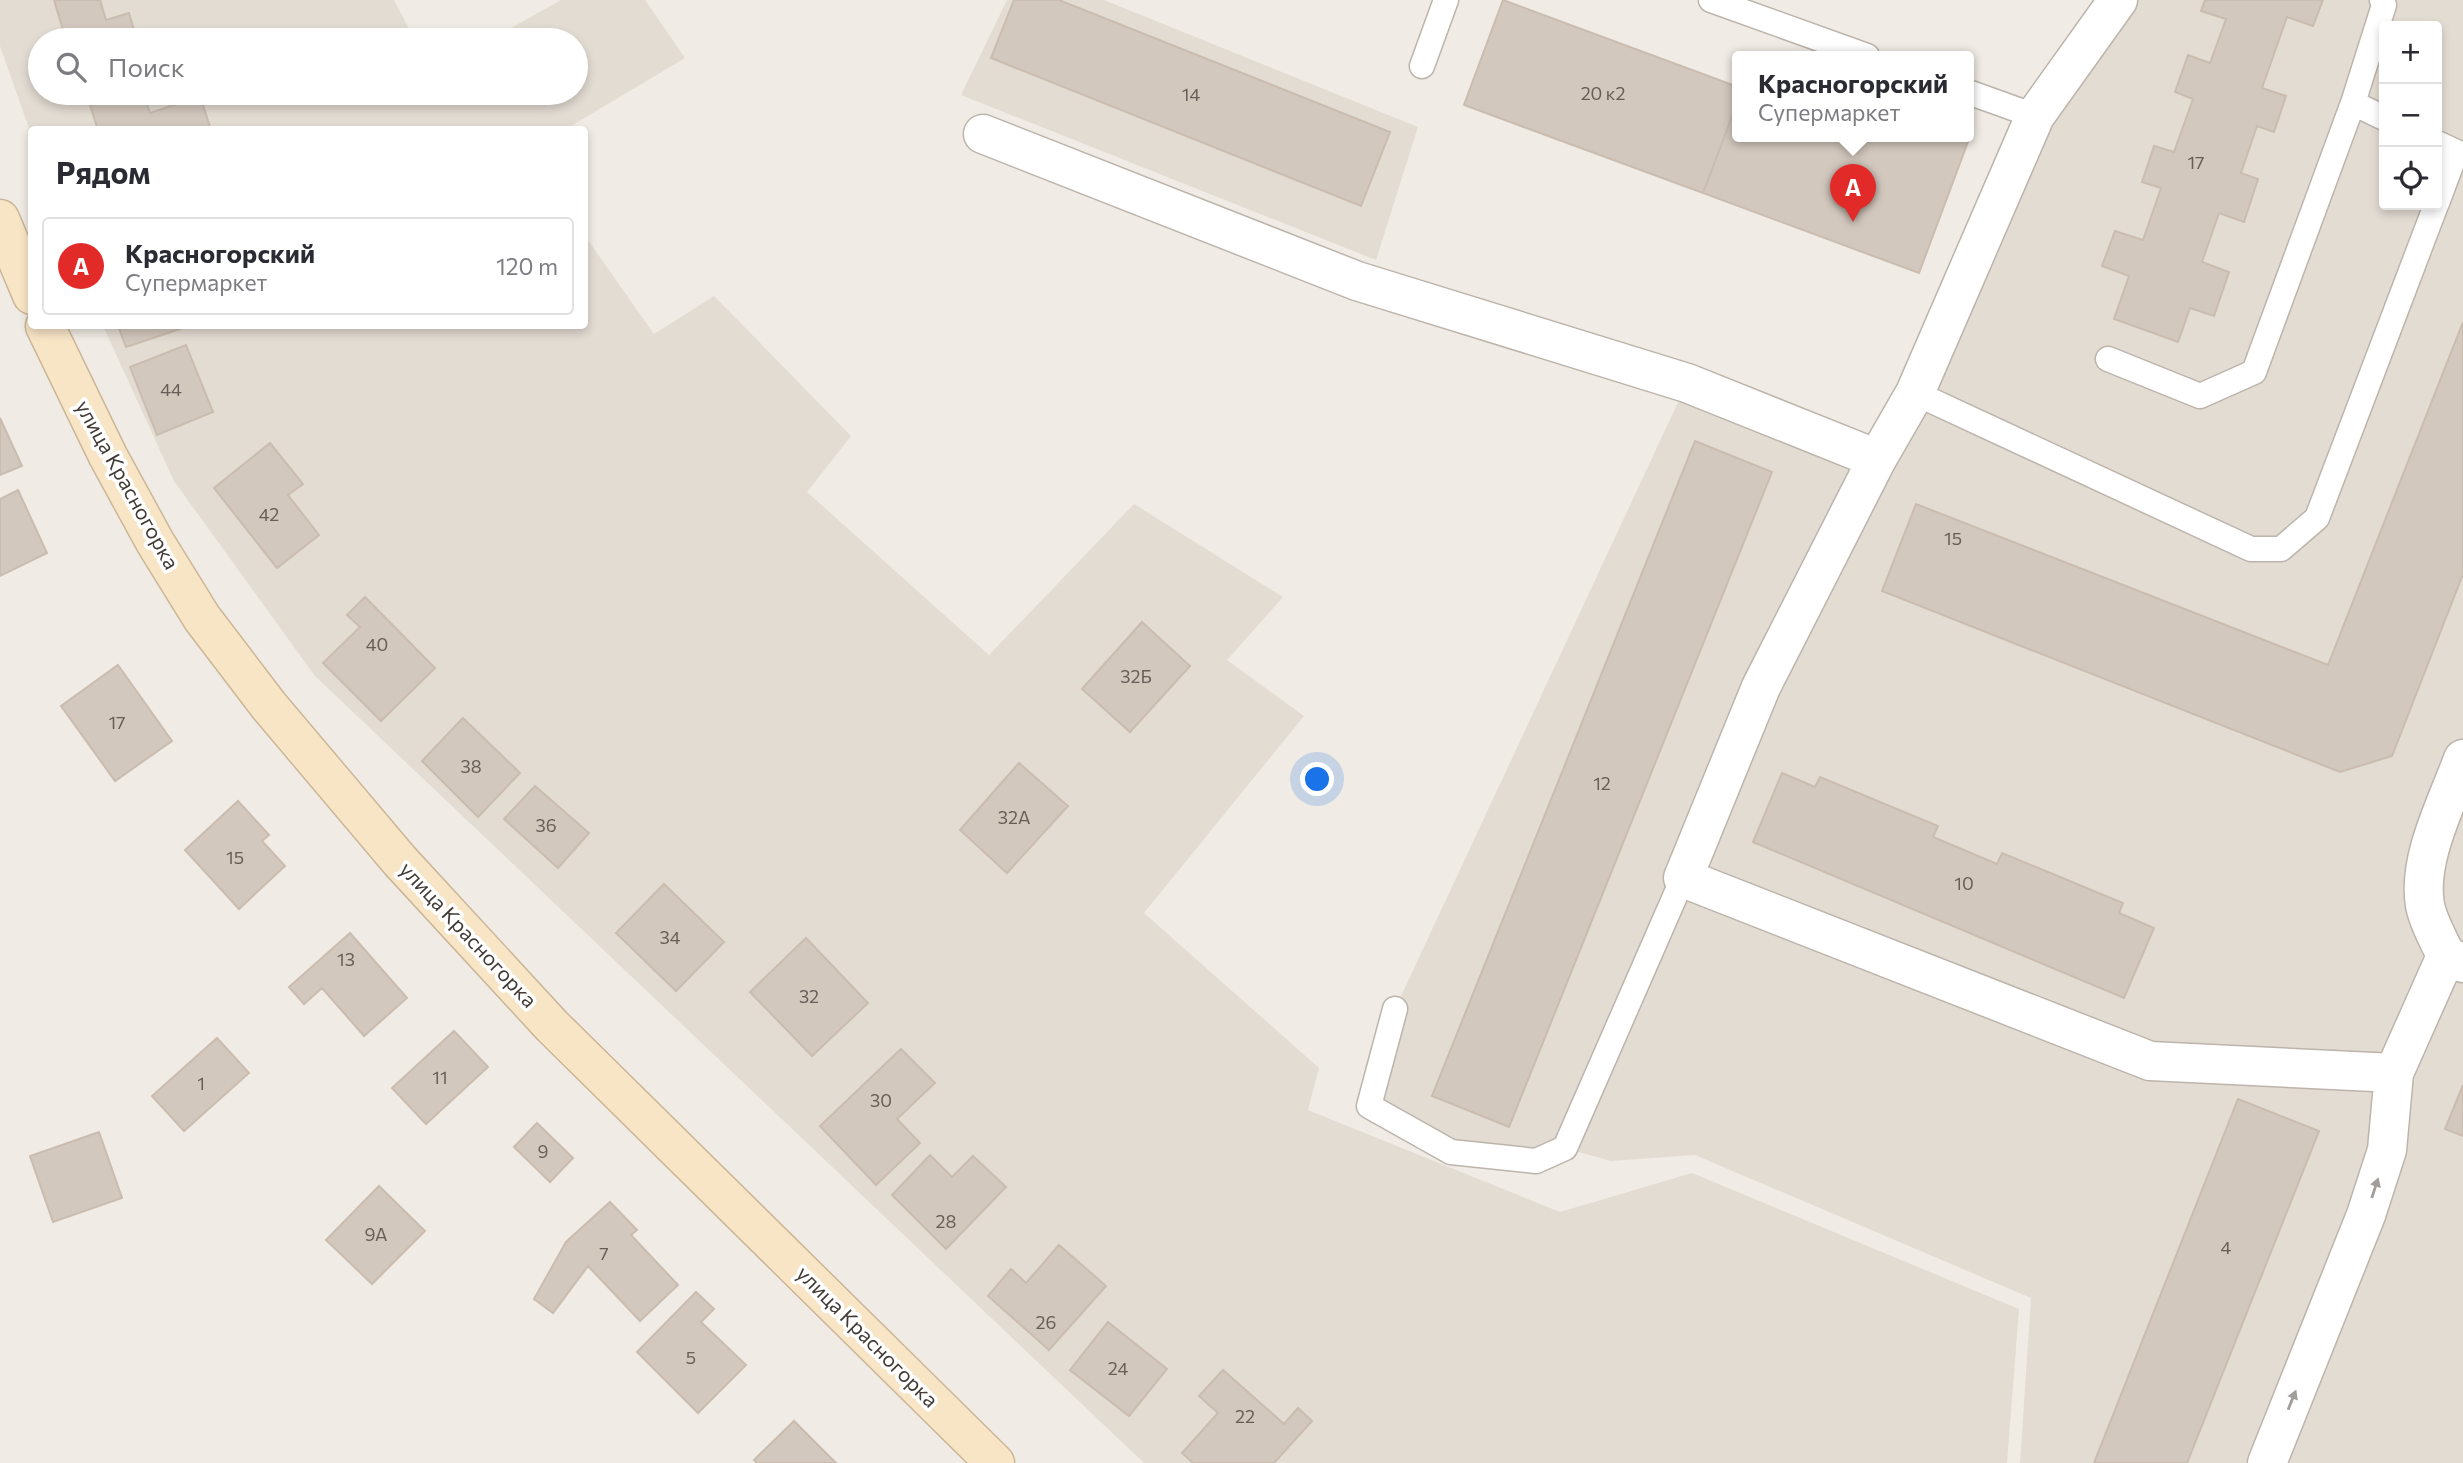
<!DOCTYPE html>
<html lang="ru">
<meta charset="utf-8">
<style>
body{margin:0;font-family:Commissioner,sans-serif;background:#f2f2f3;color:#2b2b33}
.controls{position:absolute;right:21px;top:21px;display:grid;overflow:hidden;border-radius:7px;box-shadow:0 4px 10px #0003}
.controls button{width:63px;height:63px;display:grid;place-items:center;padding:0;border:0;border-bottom:2px solid #e1e1e2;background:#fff;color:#2b2b33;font:35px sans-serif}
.you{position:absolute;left:1318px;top:780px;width:24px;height:24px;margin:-18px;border:5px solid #fff;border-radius:50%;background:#1a73e8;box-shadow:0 0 0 10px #1a73e833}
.badge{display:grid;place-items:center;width:46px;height:46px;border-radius:50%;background:#e22b28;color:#fff;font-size:23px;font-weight:700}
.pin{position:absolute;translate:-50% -58px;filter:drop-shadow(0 2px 4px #0008)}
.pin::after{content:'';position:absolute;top:37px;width:24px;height:21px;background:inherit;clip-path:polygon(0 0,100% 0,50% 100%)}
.popup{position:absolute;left:1732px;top:51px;width:242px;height:91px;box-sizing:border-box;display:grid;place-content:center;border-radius:7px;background:#fff;filter:drop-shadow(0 2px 5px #0005);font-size:23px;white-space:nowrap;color:#7c7c81}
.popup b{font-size:26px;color:#2b2b33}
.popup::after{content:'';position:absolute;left:50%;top:100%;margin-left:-14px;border:14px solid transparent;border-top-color:#fff}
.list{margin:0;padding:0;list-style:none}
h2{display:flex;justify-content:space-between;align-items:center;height:91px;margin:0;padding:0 28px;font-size:30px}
h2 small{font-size:23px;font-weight:400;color:#7c7c81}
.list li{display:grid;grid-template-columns:46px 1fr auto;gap:21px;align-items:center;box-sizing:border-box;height:98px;margin:0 14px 14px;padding:0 14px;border:2px solid #e1e1e2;border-radius:7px}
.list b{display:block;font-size:26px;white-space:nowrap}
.list p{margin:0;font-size:23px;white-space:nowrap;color:#7c7c81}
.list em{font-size:23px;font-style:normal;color:#7c7c81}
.icon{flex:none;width:38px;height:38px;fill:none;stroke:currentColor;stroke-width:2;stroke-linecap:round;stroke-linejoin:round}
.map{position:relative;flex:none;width:2463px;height:1463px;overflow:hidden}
.search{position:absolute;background:#fff;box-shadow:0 4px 10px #0003;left:28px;top:28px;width:560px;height:77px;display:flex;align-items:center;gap:18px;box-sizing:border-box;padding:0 24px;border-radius:38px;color:#7c7c81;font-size:26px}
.panel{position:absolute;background:#fff;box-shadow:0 4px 10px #0003;left:28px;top:126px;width:560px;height:203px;border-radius:7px}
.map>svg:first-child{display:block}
.residential{fill:#e3dcd3;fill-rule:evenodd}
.building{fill:#d3c8be;stroke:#cabcaf;stroke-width:2}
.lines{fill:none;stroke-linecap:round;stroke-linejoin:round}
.lane-casing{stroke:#bdb4ab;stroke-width:27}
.street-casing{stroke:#bdb4ab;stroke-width:41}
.secondary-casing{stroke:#cbb798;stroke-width:41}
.lane{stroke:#fff;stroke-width:24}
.street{stroke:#fff;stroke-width:38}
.secondary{stroke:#f8e5c6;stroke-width:38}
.oneway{fill:#a09d9a}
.labels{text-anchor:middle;stroke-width:7;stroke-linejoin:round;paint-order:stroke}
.number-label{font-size:18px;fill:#665e57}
.street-label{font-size:21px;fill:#413b35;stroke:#fff}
</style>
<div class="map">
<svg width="2463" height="1463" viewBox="0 0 2463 1463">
<rect width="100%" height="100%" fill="#f0ebe4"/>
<!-- residential -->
<path class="residential" d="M0,0H394L415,40H40V93H576V40H490L561,0H645L685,58L566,129L32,130L31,134L0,46Z
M1007,0H1104L1418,127L1376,260L961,95Z
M2118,0H2463V1463H2020L2031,1298L1695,1155L1611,1161L1565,1148L1451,1152L1369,1106L1395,1009L1687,383L1877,459L2035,116ZM2384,26H2437V205H2384Z
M585,236L654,334L714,296L851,436L807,492L989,655L1134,504L1283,597L1227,660L1304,716L1144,913L1319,1068L1308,1110L1560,1212L1692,1173L2019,1309L2007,1463H1144L315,676L174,481L103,326H584Z"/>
<!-- building -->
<path class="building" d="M54,0H100L106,20L129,13L137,40H66Z
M1014,0H1059L1390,132L1361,206L991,58Z
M1503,0L1738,87V101L1703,193L1464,105Z
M2205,0H2323L2313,26L2287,17L2262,88L2286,96L2274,132L2257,126L2241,173L2258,179L2244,222L2219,213L2202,262L2229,272L2214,316L2190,308L2178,342L2114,319L2129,276L2102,266L2115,231L2143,240L2161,188L2142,182L2154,146L2174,152L2193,99L2175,92L2188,55L2210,63L2226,19L2201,11Z
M86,93H143L150,113L200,96L211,130H98Z
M1738,101V136H1963L1969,139L1919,273L1703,193Z
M2463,322V574L2392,756L2340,772L1882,591L1916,504L2328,665Z
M118,326H189L126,347Z
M186,345L213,412L157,435L130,367Z
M0,418L22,466L0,475Z
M1695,441L1772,472L1509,1127L1432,1096Z
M270,443L303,484L288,495L319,535L277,568L214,488Z
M18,490L47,553L0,576V499Z
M365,597L435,668L381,721L323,663L360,627L347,615Z
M1142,622L1190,666L1130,732L1082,689Z
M118,665L172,741L115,781L61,706Z
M463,718L520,773L478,817L422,761Z
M1019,763L1068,806L1007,873L960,830Z
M1782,773L1815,787L1820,777L1938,826L1933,837L1997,864L2002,853L2123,903L2119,913L2154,928L2124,998L1753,842Z
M535,786L589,833L558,868L504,819Z
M238,801L269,835L262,841L285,866L239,909L185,850Z
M664,884L724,942L676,991L616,933Z
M350,933L407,998L364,1036L322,988L304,1004L289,987Z
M806,938L868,1003L812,1056L750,992Z
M454,1031L488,1067L426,1124L392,1088Z
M217,1038L249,1073L184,1131L152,1096Z
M901,1049L935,1083L897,1119L920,1143L876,1185L820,1126Z
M2463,1085V1136L2445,1129Z
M2238,1099L2319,1131L2187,1463H2094Z
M537,1123L573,1158L550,1182L514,1147Z
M99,1132L122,1198L53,1222L30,1156Z
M930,1155L952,1177L973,1156L1006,1187L946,1249L892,1195Z
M379,1186L425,1231L372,1284L326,1240Z
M610,1202L637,1230L631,1235L678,1285L640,1321L588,1266L553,1313L534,1299L566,1242Z
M1059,1245L1106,1286L1049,1350L988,1296L1011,1269L1026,1283Z
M696,1292L714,1309L701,1322L746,1365L698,1413L637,1352Z
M1108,1322L1167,1369L1129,1416L1070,1370Z
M1223,1370L1284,1424L1298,1408L1312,1421L1274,1463H1193L1182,1453L1218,1413L1199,1396Z
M794,1421L836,1463H757L754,1460Z"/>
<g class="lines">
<!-- lane casing -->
<g class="lane-casing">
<path id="lane" d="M1711,0L1867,56
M1422,66L1446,0
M1968,92L2035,116
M2353,103L2384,118
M2437,143L2463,155
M2437,203L2456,152
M2108,359L2200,396L2254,372L2353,103L2384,5L2382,0
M1915,393L2251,549H2281L2317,518L2436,205
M1395,1009L1369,1106L1451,1152L1536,1161L1565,1148L1683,878"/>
</g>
<!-- street casing -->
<g class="street-casing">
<path id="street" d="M2118,0L2035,116L1915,393L1877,459L1761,687L1683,878L2150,1061L2394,1073
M983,134L1357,281L1687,383L1877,459
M2463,759C2447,803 2417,859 2425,905C2428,922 2439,940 2446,956L2463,963
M2267,1463L2366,1215L2387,1150L2394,1073L2446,956"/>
</g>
<!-- secondary casing -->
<g class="secondary-casing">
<path id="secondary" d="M0,219L32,295
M45,326L108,456L155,542L202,618L269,706L400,861L552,1026L995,1463"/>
</g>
<!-- lane -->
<use href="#lane" class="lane"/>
<!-- street -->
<use href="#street" class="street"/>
<!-- secondary -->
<use href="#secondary" class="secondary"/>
</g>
<!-- one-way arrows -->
<defs><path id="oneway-solid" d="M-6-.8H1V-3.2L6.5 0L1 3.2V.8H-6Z" transform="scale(1.75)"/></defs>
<g class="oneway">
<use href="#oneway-solid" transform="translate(2375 1188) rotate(-72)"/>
<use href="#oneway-solid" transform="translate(2292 1400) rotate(-68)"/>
</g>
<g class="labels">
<!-- number labels -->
<g class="number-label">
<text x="1603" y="100">20 к2</text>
<text x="1191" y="101">14</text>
<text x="2196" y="169">17</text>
<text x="171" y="396">44</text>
<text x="269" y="521">42</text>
<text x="1953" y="545">15</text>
<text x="377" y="651">40</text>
<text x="1136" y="683">32Б</text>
<text x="117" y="729">17</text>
<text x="471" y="773">38</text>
<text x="1602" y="790">12</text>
<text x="1014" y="824">32А</text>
<text x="546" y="832">36</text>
<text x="235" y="864">15</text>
<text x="1964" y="890">10</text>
<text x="670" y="944">34</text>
<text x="346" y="966">13</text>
<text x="809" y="1003">32</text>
<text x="440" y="1084">11</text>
<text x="201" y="1090">1</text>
<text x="881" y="1107">30</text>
<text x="543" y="1158">9</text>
<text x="946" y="1228">28</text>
<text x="376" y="1241">9А</text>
<text x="2226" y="1254">4</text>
<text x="604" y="1260">7</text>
<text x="1046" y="1329">26</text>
<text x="691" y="1364">5</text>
<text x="1118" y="1375">24</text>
<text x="1245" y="1423">22</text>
</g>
<!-- street labels -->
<g class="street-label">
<text transform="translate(127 485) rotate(61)" y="7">улица Красногорка</text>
<text transform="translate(468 935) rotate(47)" y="7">улица Красногорка</text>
<text transform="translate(867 1337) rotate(45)" y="7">улица Красногорка</text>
</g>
</g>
</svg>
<div class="controls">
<button>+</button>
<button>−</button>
<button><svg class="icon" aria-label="locate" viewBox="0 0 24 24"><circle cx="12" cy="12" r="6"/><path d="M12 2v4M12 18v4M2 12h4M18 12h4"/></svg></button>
</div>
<div class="you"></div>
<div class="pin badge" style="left:1853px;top:222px">A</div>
<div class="popup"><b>Красногорский</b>Супермаркет</div>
<div class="search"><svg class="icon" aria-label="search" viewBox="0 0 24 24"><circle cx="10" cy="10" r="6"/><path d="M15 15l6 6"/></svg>Поиск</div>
<section class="panel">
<h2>Рядом<small></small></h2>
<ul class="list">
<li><span class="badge">A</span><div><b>Красногорский</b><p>Супермаркет</p></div><em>120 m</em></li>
</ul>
</section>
</div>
